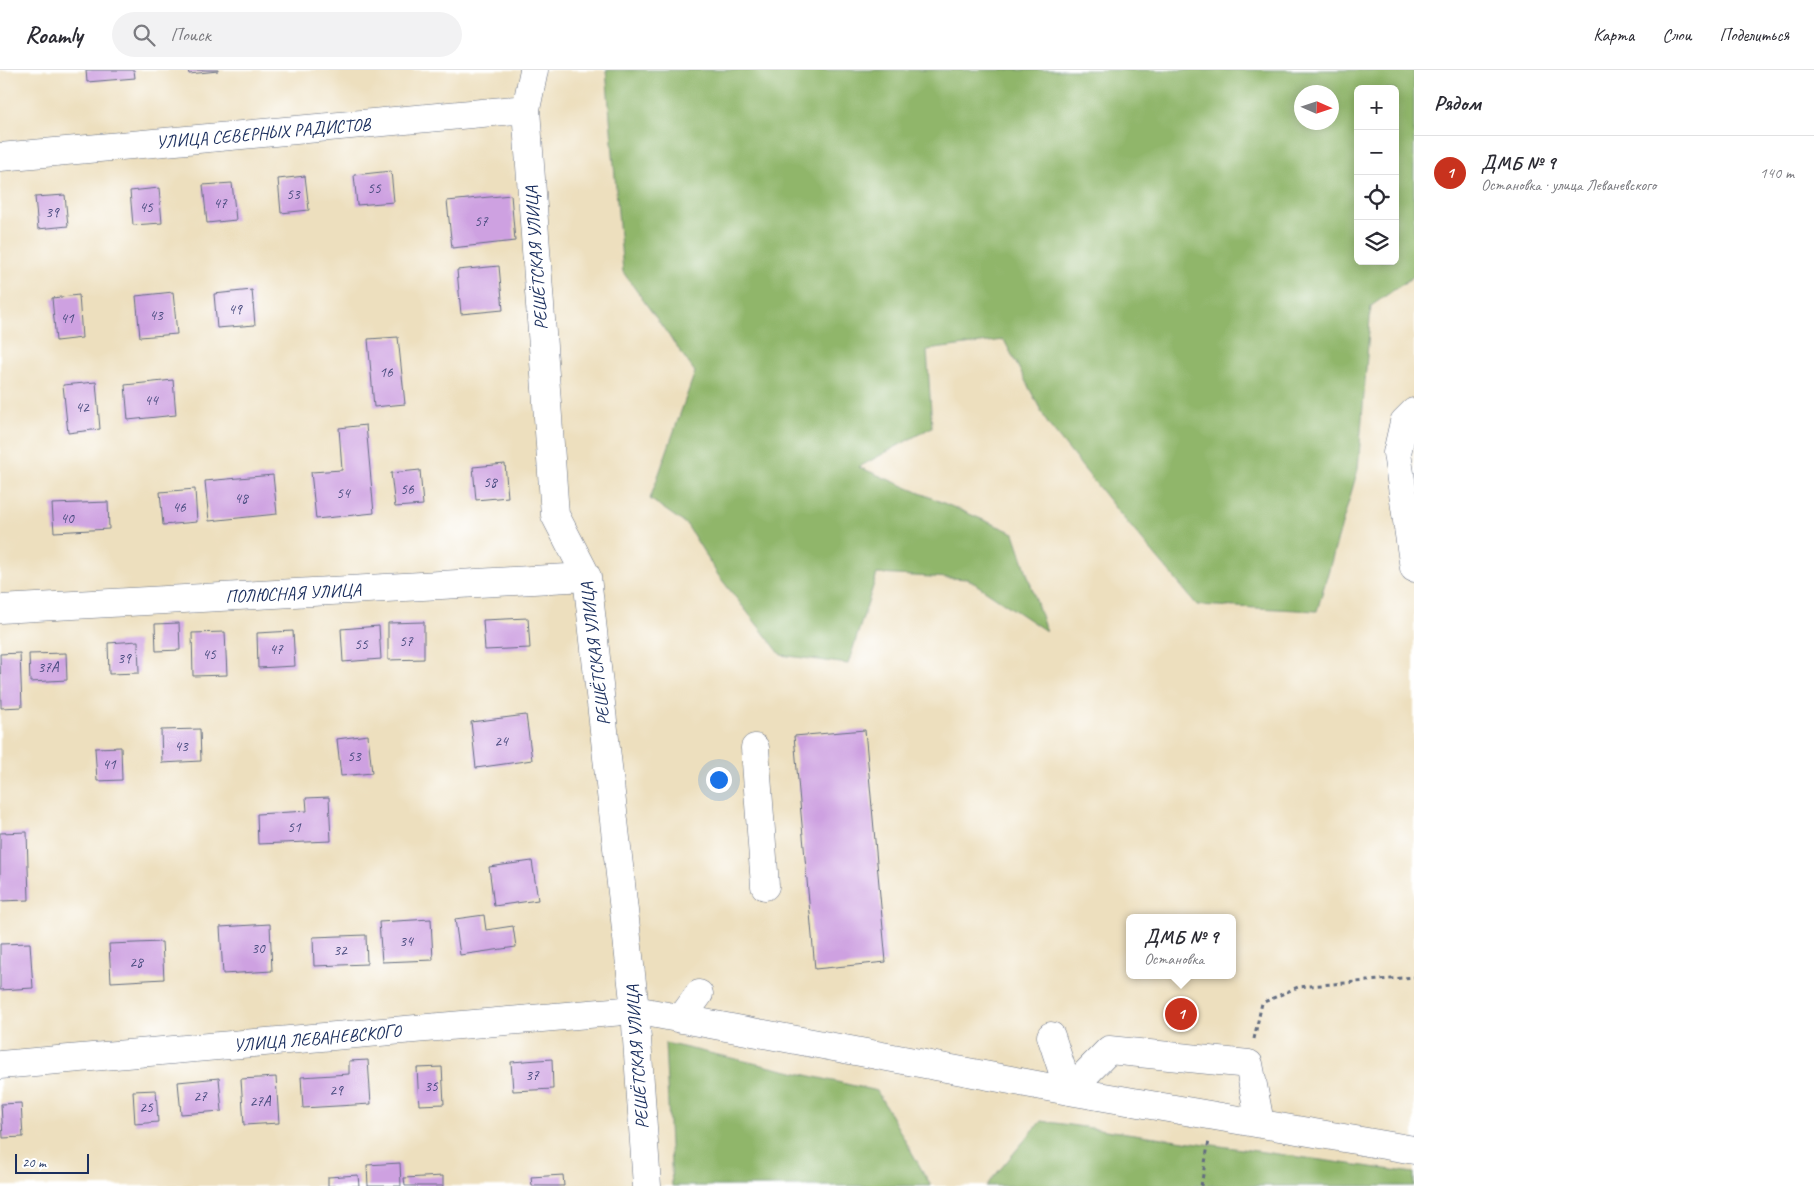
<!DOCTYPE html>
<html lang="ru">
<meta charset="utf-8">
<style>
body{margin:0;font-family:Caveat,sans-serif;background:#f2f2f3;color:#2b2b33}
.controls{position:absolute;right:15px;top:15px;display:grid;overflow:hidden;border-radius:8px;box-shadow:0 2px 12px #0003}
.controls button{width:45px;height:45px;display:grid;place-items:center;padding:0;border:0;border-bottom:1px solid #e1e1e2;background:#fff;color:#2b2b33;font:25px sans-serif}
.compass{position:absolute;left:1294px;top:15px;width:45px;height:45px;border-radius:50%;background:#fff;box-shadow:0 2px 12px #0003;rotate:93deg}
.scale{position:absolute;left:15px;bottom:12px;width:74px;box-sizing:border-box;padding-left:5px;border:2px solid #1b2f5e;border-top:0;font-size:14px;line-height:18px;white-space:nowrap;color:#1b2f5e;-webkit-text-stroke:4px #fff;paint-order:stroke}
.you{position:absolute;left:718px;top:709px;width:18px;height:18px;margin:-12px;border:4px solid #fff;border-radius:50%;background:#1a73e8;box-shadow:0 0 0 8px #1a73e833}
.badge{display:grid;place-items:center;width:32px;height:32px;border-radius:50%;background:#c8321e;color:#fff;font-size:16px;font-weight:700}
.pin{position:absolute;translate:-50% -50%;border:2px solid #fff;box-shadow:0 1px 5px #0006}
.popup{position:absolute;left:1126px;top:844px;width:110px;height:65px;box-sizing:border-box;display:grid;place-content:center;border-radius:8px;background:#fff;filter:drop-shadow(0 1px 4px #0005);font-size:16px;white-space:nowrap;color:#7c7c81}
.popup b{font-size:19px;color:#2b2b33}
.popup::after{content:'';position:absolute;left:50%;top:100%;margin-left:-10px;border:10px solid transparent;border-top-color:#fff}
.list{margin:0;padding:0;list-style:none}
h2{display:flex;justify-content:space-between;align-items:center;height:65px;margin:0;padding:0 20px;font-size:21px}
h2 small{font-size:16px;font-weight:400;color:#7c7c81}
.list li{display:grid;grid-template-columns:32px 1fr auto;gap:15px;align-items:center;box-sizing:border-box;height:75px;padding:0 20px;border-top:1px solid #e1e1e2}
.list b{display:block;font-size:19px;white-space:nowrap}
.list p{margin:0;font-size:16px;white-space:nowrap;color:#7c7c81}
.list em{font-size:16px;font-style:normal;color:#7c7c81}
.icon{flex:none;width:28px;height:28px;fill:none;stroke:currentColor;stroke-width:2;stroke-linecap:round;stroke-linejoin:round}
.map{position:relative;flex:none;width:1414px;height:1116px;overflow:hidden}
header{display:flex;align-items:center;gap:30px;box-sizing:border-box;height:70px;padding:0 25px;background:#fff;border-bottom:1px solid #e1e1e2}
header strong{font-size:24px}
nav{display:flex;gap:28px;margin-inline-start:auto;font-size:18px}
.search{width:350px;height:45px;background:#f2f2f3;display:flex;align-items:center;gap:12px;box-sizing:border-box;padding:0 18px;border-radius:28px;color:#7c7c81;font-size:19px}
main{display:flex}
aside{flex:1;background:#fff}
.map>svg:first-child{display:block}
.forest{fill:#90b66b;stroke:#567264;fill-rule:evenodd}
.building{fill:#cea1e1}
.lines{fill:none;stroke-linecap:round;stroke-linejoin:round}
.minor-casing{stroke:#646d80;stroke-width:29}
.path{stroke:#646d80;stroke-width:3;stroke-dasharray:4 4;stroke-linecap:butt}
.minor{stroke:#fff;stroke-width:28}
.labels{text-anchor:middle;stroke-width:4;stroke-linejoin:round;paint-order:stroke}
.number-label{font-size:15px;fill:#484c7f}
.street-label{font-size:18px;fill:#1b2f5e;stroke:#fff}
</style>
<header>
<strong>Roamly</strong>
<div class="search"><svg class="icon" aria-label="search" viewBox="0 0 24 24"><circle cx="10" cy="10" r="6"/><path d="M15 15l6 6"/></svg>Поиск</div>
<nav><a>Карта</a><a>Слои</a><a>Поделиться</a></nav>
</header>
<main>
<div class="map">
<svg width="1414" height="1116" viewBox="0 0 1414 1116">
<rect width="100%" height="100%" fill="#fff"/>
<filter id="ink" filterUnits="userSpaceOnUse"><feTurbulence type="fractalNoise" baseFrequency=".02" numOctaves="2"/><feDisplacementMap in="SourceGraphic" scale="10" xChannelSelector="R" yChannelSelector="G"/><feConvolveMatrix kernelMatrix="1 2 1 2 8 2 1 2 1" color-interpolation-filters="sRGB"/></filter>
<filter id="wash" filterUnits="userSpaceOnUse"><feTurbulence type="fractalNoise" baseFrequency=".0096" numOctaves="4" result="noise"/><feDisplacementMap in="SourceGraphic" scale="20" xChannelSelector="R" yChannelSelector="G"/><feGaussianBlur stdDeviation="1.12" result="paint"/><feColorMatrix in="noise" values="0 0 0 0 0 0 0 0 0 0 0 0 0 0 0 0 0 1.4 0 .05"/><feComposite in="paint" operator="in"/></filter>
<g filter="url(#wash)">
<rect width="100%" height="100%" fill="#eddfbe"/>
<!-- forest -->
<path class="forest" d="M606,0H1414V206L1371,236L1358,399L1317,541L1197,535L1116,439L1048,354L1004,270L927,280L932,357L859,397L1014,463L1046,561L968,509L877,504L848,594L781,585L718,505L687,455L650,429L695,302L623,202ZM1358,19H1395V191H1358ZM1302,22H1332V52H1302Z
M665,973L877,1021L931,1116H672Z
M1041,1051L1414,1103V1116H986Z"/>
<g id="blocks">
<!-- building -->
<path class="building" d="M86,0H134L135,8L87,12Z
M188,0H218V1L189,4Z
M391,101L394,132L357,135L354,105Z
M305,106L309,140L281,143L278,109Z
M232,113L236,150L207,153L203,115Z
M159,118L162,153L133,155L130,121Z
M65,125L68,156L38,159L35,127Z
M511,125L515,171L452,178L447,131Z
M499,196L503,240L461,244L457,200Z
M252,220L255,255L217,258L214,224Z
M173,222L177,264L140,267L136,226Z
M79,225L82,268L56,271L52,228Z
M398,267L405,334L374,337L368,269Z
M173,310L176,345L128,350L125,315Z
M96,312L100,359L68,363L63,315Z
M366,355L374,443L316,449L311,402L342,400L339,358Z
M505,394L508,427L476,430L473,397Z
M420,400L423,435L395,437L391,403Z
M273,405L277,444L209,451L205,411Z
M195,419L197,452L163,455L160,422Z
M108,432L109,459L54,462L52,434Z
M528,548L530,578L485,580L483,550Z
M424,552V589L388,590V553Z
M179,553L180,580L156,581L155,554Z
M379,556L381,589L343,592L341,559Z
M293,561L295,596L258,598L257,563Z
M225,562L227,605L193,606L192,563Z
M138,571L139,603L109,604L108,573Z
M20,583L22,637L1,638L0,584Z
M66,583L67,610L30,612L29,584Z
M526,645L532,690L476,698L471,652Z
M200,659L201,691L162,693L161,660Z
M865,660L886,892L815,899L794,666Z
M368,665L372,703L341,706L337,669Z
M121,677L122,710L97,711L95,678Z
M329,727L331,771L258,774L257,744L307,741L306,728Z
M27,762L29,830L0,831V763Z
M532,791L538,830L494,836L489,797Z
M484,845L486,860L513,856L516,877L460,885L455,849Z
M431,849L433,890L382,892L379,852Z
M270,854L272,901L223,904L220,857Z
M366,865L367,894L314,896L313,867Z
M162,872L164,909L111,912L109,874Z
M30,873L33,918L0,920V874Z
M552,989L553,1019L513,1021L511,992Z
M368,990L371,1034L303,1038L301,1007L349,1004V991Z
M442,997L444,1034L419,1035L417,998Z
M276,1007L279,1053L244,1055L241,1009Z
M219,1008L222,1041L181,1044L178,1012Z
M156,1020L158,1052L135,1054L133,1021Z
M21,1033L23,1067L3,1068L1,1034Z
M400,1093L401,1116H368L367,1095Z
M358,1105L359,1116H328V1107Z
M563,1105L564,1116H532L531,1107Z
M443,1106V1116H405L404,1108Z"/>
</g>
</g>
<g filter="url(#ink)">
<use href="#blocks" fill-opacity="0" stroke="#646d80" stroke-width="1"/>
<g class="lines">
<!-- minor casing -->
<g class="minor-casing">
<path id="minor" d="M534,0L526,39L555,445L587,507L635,940L647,1116
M0,87L526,39
M1414,342L1404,352L1397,383L1414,498
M0,539L587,507
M755,678L765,816
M681,949L699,924
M1051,966L1069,1021
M0,995L635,940L1069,1021L1414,1080
M1069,1021L1109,980L1249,994L1260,1053"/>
</g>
<!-- path -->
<path class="path" d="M1254,969L1262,933L1298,917L1414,907
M1201,1116L1209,1070"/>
<!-- minor -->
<use href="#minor" class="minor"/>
</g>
</g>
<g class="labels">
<!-- number labels -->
<g class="number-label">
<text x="374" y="123">55</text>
<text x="293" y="129">53</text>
<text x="220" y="138">47</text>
<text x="146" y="142">45</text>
<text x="52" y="147">39</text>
<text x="481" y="156">57</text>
<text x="235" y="244">49</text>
<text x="156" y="250">43</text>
<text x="67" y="253">41</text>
<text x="386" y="307">16</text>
<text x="151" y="335">44</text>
<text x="82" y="342">42</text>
<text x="490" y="417">58</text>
<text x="407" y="424">56</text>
<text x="343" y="428">54</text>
<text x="241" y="433">48</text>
<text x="179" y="442">46</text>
<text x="67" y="453">40</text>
<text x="406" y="576">57</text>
<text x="361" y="579">55</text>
<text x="276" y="584">47</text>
<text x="209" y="589">45</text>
<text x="124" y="593">39</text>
<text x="48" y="602">37А</text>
<text x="501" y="676">24</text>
<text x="181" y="681">43</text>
<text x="354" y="691">53</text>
<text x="109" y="699">41</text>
<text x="294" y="762">51</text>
<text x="406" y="876">34</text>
<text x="258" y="883">30</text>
<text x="340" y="885">32</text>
<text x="136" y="897">28</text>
<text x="532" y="1010">37</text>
<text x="431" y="1021">35</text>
<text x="336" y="1025">29</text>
<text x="200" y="1031">27</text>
<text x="260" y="1036">27А</text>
<text x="146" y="1042">25</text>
</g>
<!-- street labels -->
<g class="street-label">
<text transform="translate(263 63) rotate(-5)" y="6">УЛИЦА СЕВЕРНЫХ РАДИСТОВ</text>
<text transform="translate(536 188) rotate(-94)" y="6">РЕШЁТСКАЯ УЛИЦА</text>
<text transform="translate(293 523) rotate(-3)" y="6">ПОЛЮСНАЯ УЛИЦА</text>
<text transform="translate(595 584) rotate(-97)" y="6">РЕШЁТСКАЯ УЛИЦА</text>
<text transform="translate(317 968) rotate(-5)" y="6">УЛИЦА ЛЕВАНЕВСКОГО</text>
<text transform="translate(637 987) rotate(-94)" y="6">РЕШЁТСКАЯ УЛИЦА</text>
</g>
</g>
</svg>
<div class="controls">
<button>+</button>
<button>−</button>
<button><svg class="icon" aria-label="locate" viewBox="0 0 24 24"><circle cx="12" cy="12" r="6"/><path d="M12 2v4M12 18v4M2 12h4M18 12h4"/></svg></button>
<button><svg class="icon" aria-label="layers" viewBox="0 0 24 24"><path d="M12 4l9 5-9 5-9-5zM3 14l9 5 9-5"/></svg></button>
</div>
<svg class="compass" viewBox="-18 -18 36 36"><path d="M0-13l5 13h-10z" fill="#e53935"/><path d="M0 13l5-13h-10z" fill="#7c7c81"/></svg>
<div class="scale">20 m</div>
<div class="you"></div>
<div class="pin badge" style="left:1181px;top:944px">1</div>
<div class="popup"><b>ДМБ № 9</b>Остановка</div>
</div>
<aside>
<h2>Рядом<small></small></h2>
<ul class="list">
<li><span class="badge">1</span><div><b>ДМБ № 9</b><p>Остановка · улица Леваневского</p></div><em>140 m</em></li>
</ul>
</aside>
</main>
